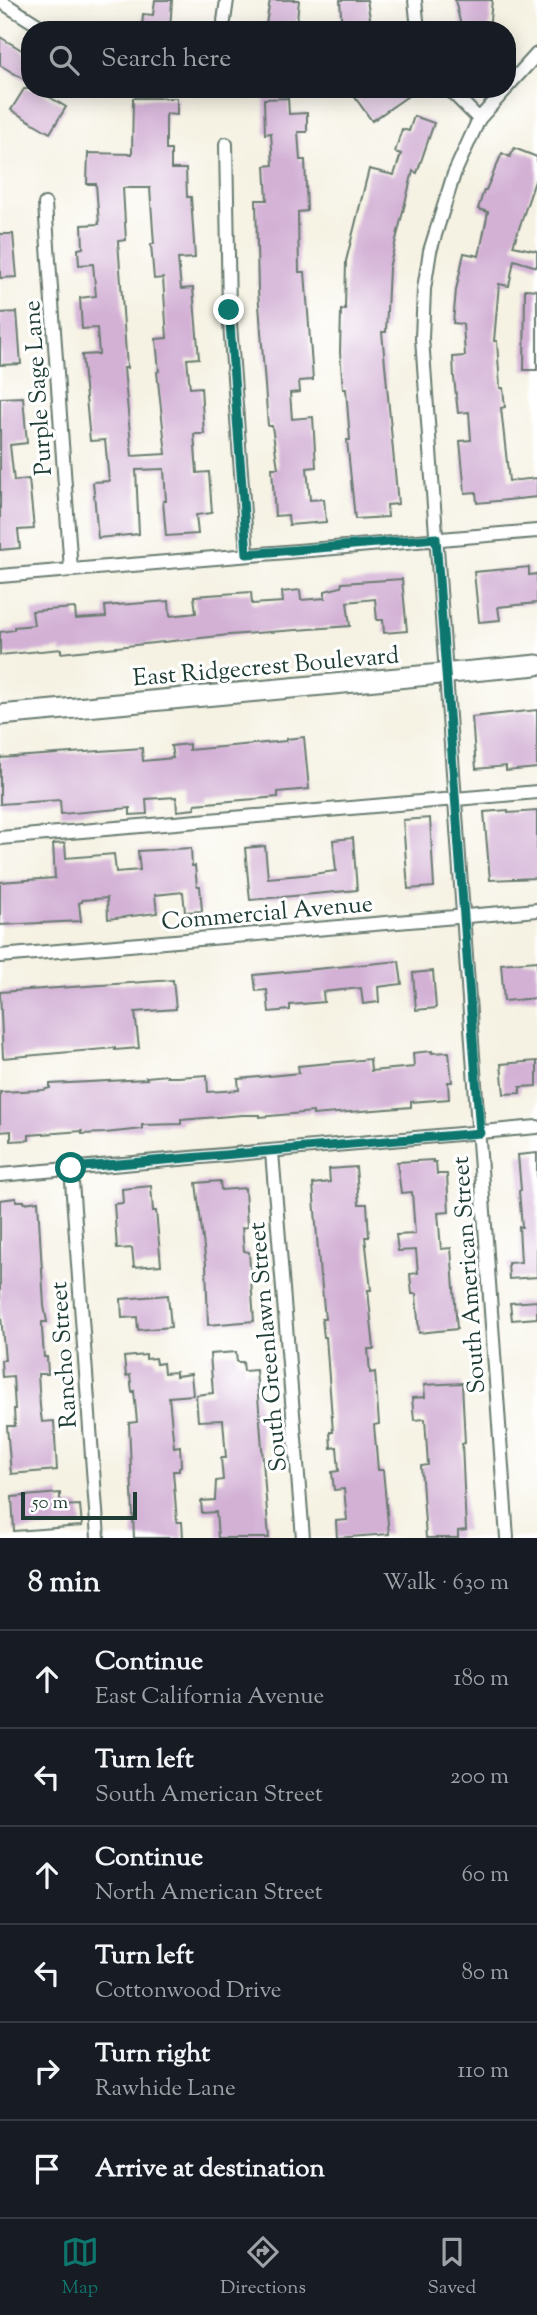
<!DOCTYPE html>
<meta charset="utf-8">
<style>
body{margin:0;font-family:"Sorts Mill Goudy",serif;background:#242831;color:#f1f3f6}
.scale{position:absolute;left:21px;bottom:18px;width:116px;box-sizing:border-box;padding-left:7px;border:4px solid #1f3d34;border-top:0;font-size:19px;line-height:24px;white-space:nowrap;color:#1f3d34;-webkit-text-stroke:5px #fff;paint-order:stroke}
.stop{position:absolute;width:21px;height:21px;margin:-16px;border:5px solid #0f766e;border-radius:50%;background:#fff}
.stop.end{background:#0f766e;border-color:#fff;box-shadow:0 2px 7px #0008}
.list{margin:0;padding:0;list-style:none}
h2{display:flex;justify-content:space-between;align-items:center;height:91px;margin:0;padding:0 28px;font-size:30px}
h2 small{font-size:23px;font-weight:400;color:#9ea1a6}
.list li{display:grid;grid-template-columns:46px 1fr auto;gap:21px;align-items:center;box-sizing:border-box;height:98px;padding:0 28px;border-top:2px solid #363941}
.list b{display:block;font-size:26px;white-space:nowrap}
.list p{margin:0;font-size:23px;white-space:nowrap;color:#9ea1a6}
.list em{font-size:23px;font-style:normal;color:#9ea1a6}
.icon{flex:none;width:38px;height:38px;fill:none;stroke:currentColor;stroke-width:2;stroke-linecap:round;stroke-linejoin:round}
.map{position:relative;flex:none;width:537px;height:1538px;overflow:hidden}
.search{position:absolute;background:#171b24;box-shadow:0 4px 18px #0003;left:21px;right:21px;top:21px;height:77px;display:flex;align-items:center;gap:18px;box-sizing:border-box;padding:0 24px;border-radius:28px;color:#9ea1a6;font-size:26px}
.sheet{height:679px;background:#171b24}
nav{display:flex;justify-content:space-around;align-items:center;box-sizing:border-box;height:98px;border-top:2px solid #363941;background:#171b24;font-size:19px;color:#9ea1a6}
nav a{display:grid;justify-items:center;gap:4px}
nav .on{color:#0f766e}
.map>svg:first-child{display:block}
.building{fill:#d3b1d5;fill-rule:evenodd}
.lines{fill:none;stroke-linecap:round;stroke-linejoin:round}
.minor-casing{stroke:#6a7c71;stroke-width:16}
.primary-casing{stroke:#6a7c71;stroke-width:23}
.minor{stroke:#fff;stroke-width:12}
.primary{stroke:#fff;stroke-width:19}
.route{stroke:#0f766e;stroke-width:9}
.labels{text-anchor:middle;stroke-width:6;stroke-linejoin:round;paint-order:stroke}
.street-label{font-size:24px;fill:#1f3d34;stroke:#fff}
</style>
<div class="map">
<svg width="537" height="1538" viewBox="0 0 537 1538">
<rect width="100%" height="100%" fill="#fff"/>
<filter id="ink" filterUnits="userSpaceOnUse"><feTurbulence type="fractalNoise" baseFrequency=".0143" numOctaves="2"/><feDisplacementMap in="SourceGraphic" scale="14" xChannelSelector="R" yChannelSelector="G"/><feConvolveMatrix kernelMatrix="1 2 1 2 8 2 1 2 1" color-interpolation-filters="sRGB"/></filter>
<filter id="wash" filterUnits="userSpaceOnUse"><feTurbulence type="fractalNoise" baseFrequency=".00686" numOctaves="4" result="noise"/><feDisplacementMap in="SourceGraphic" scale="28" xChannelSelector="R" yChannelSelector="G"/><feGaussianBlur stdDeviation="1.57" result="paint"/><feColorMatrix in="noise" values="0 0 0 0 0 0 0 0 0 0 0 0 0 0 0 0 0 1.4 0 .05"/><feComposite in="paint" operator="in"/></filter>
<g filter="url(#wash)">
<rect width="100%" height="100%" fill="#f5f2e3"/>
<g id="blocks">
<!-- building -->
<path class="building" d="M155,0H172L170,30H142L143,14L153,15Z
M270,0H299L296,30H265Z
M340,0H367L372,30H342Z
M455,0H492L489,30H462Z
M0,37L30,55V83L0,65Z
M24,89H36L66,107L50,133L11,110Z
M349,89H418L372,121Z
M133,98H177V115L166,114V150H171V169H186L187,197H191L195,258L178,259L181,289L193,288L199,358L187,359L190,388L201,387L204,434H194L197,473L209,472L212,513L196,515L198,534L166,536L163,501H166L164,469L136,470L139,534L98,538L93,482L109,481L105,440L90,441L82,355L99,354L97,328L82,329L80,298L96,296L93,264L79,265L78,249L83,248L82,225L99,224L96,184H87L88,153L132,154ZM123,188H150L154,244H151L154,279L163,278L167,338L156,339L159,371L157,372L166,454L132,456L124,368H127L118,241L126,240Z
M288,98L289,114L307,113V132H298L300,160H305L307,211L298,212L299,272H305L313,380L299,381L300,392L290,393L292,419L313,417L316,467L307,468L310,500L324,499L326,522L289,525L288,515L275,516L272,468H278L272,426H268L258,291L256,200H267L265,166L273,165L271,133L265,134L264,99Z
M414,116L434,123L417,173L413,171L389,268L386,332H382L398,504L387,505L388,517L355,519L347,440H350L346,389H343L340,352L341,310H345L346,261L369,169L394,175L401,154L395,152L402,129L409,131Z
M514,148L537,157V175L513,246L537,251V267L514,260L509,286L499,284L494,341H497L500,388H503L505,407L501,408L509,481L537,478V497L477,503L476,492L465,493L460,441L471,440L469,412L458,413L454,378L453,357L465,356L463,324L453,323L456,290L464,253L479,256L488,212L478,209L484,190H486L502,153L510,157Z
M0,234H13L17,277L0,278Z
M525,289L537,290V370H524Z
M17,312L21,364L0,365V313Z
M23,397L27,443L10,445L14,481L29,479L34,529L18,530L20,548L0,550V398Z
M529,567V575L537,574V603L498,607L500,620L479,622L474,572Z
M402,579L407,631L384,633L383,620H377L375,599L347,602L350,626L229,635L61,653V649L0,655V632L14,630V627L34,625L32,611L75,608L76,619L106,617L105,606L169,601L170,616L196,613L194,596L251,592L252,604L283,602L282,592L300,590L301,600L325,598V591L341,587L342,583Z
M537,710V768L506,771V766L476,769L472,717Z
M304,737L309,789L278,792V797L195,804V809L177,811L176,797L146,799L147,814L130,815V808L61,814L60,800L0,804V758L142,748L143,761L173,758L171,746L189,744V750L286,741V739Z
M508,810V813L537,811V878L490,880L484,812Z
M430,818L434,887L408,889L403,820Z
M353,838L357,890L250,900L245,848L265,846L268,878L313,874L336,871L333,840Z
M65,843L66,858L114,854L116,872L140,870L138,851L191,848L192,866H195L197,886H200L202,911L185,912L183,892L155,895L157,913L108,919L107,898L82,900V902L79,903L81,921L0,925V882L55,878L53,844Z
M399,961L402,984L378,987L379,1002L363,1004L361,988L323,992L324,1002L290,1005V1010L269,1012L267,990L256,991L254,975Z
M537,961V998L504,1001L501,964Z
M433,971L436,1008L416,1010L413,973Z
M173,980L176,1009L135,1012L139,1048L115,1050V1048L3,1058L0,992Z
M432,1051V1053L449,1052L452,1082H448L449,1099L411,1102V1107L313,1115V1112L260,1117V1115H242L181,1120V1124L142,1125V1129L105,1133L82,1134V1131L29,1135V1140L11,1141V1131L0,1132V1092L43,1090L50,1088V1084L147,1079L146,1077L167,1075V1077H178L207,1075L208,1092L239,1090L238,1079L299,1073L298,1066L370,1059L371,1071L414,1067L413,1053Z
M537,1061V1086L520,1087V1093L504,1094L501,1064Z
M537,1153V1277L509,1279L508,1263L521,1262L519,1227H522L519,1191L521,1190L518,1155Z
M433,1160V1162H436L437,1174H447L449,1212L438,1213L441,1249L451,1248L457,1329L419,1333L416,1294H412L410,1274L418,1273L416,1250L398,1251L396,1235L415,1234L412,1192L401,1193L397,1162Z
M356,1167L359,1204H367L369,1237H365L371,1290H368L374,1349H368L370,1373L375,1372L379,1424L374,1425L378,1470H383L389,1534L337,1538L336,1521L347,1520L344,1489L334,1490L332,1472L339,1471L337,1447L331,1448L330,1432H333L326,1337H324L322,1319H325L321,1277H320L313,1184L330,1182L329,1169Z
M220,1181L221,1190L245,1188L247,1227L242,1228L244,1251L249,1252L254,1321L208,1325L206,1264L196,1183Z
M151,1186L153,1211H156L161,1265L134,1267L132,1248L117,1249L114,1204L123,1203L122,1189Z
M16,1198V1201H24V1203L38,1201L44,1306L47,1322H42V1329L44,1357H47L48,1374H38L40,1407L42,1422L54,1421L57,1470L11,1474L7,1426H15L14,1409H15L13,1376L2,1377L1,1360H5L0,1305V1200Z
M168,1295L171,1327L138,1330L137,1317L122,1318L121,1299Z
M537,1301V1318L512,1320L510,1303Z
M236,1352L237,1362H243L244,1371L256,1370L269,1538H218L216,1512L202,1513L201,1501L215,1500L216,1481L223,1480L221,1458H226L223,1420L198,1421L196,1395L213,1393L210,1354Z
M146,1355V1359L155,1358L156,1364L163,1363L164,1373L176,1372V1376L191,1374L193,1395L169,1397L174,1447L180,1446L181,1466L179,1467V1471H173L177,1522H182L183,1538H134L129,1423L137,1422L134,1391L132,1392L130,1375L126,1376L124,1357Z
M462,1383L465,1443L462,1444L466,1530L458,1531V1538H426L421,1466L428,1465L425,1419L414,1420L412,1398L425,1397L424,1385Z
M60,1493V1506L80,1505L82,1526L14,1531L12,1497Z"/>
</g>
</g>
<g filter="url(#ink)">
<use href="#blocks" fill-opacity="0" stroke="#6a7c71" stroke-width="2"/>
<g class="lines">
<!-- minor casing -->
<g class="minor-casing">
<path id="minor" d="M415,0L418,30
M0,1L46,30
M224,21L227,0
M507,87L537,54
M449,89L479,119
M506,89L479,119L454,174L430,251L424,289L422,338C450,738 480,1138 507,1538
M226,144L229,310L247,554
M45,204L71,570
M0,576L537,531
M0,838L537,792
M0,956L537,910
M272,1152L303,1538
M71,1168L98,1538
M0,1175L537,1127"/>
</g>
<!-- primary casing -->
<g class="primary-casing">
<path id="primary" d="M0,715L537,665"/>
</g>
<!-- minor -->
<use href="#minor" class="minor"/>
<!-- primary -->
<use href="#primary" class="primary"/>
</g>
</g>
<g class="lines" filter="url(#ink)">
<!-- route -->
<path class="route" d="M71,1168L480,1133L436,538L247,554L229,310"/>
</g>
<g class="labels">
<!-- street labels -->
<g class="street-label">
<text transform="translate(37 388) rotate(-94)" y="8">Purple Sage Lane</text>
<text transform="translate(266 666) rotate(-5)" y="8">East Ridgecrest Boulevard</text>
<text transform="translate(267 912) rotate(-5)" y="8">Commercial Avenue</text>
<text transform="translate(468 1275) rotate(-94)" y="8">South American Street</text>
<text transform="translate(267 1347) rotate(-95)" y="8">South Greenlawn Street</text>
<text transform="translate(63 1355) rotate(-94)" y="8">Rancho Street</text>
</g>
</g>
</svg>
<div class="scale">50 m</div>
<div class="stop" style="left:71px;top:1168px"></div>
<div class="stop end" style="left:229px;top:310px"></div>
<div class="search"><svg class="icon" aria-label="search" viewBox="0 0 24 24"><circle cx="10" cy="10" r="6"/><path d="M15 15l6 6"/></svg>Search here</div>
</div>
<section class="sheet">
<h2>8 min<small>Walk · 630 m</small></h2>
<ul class="list">
<li><svg class="icon" aria-label="ahead" viewBox="0 0 24 24"><path d="M12 20V5M6 11l6-6 6 6"/></svg><div><b>Continue</b><p>East California Avenue</p></div><em>180 m</em></li>
<li><svg class="icon" aria-label="left" viewBox="0 0 24 24"><path d="M17 20v-9H6M10 6l-5 5 5 5"/></svg><div><b>Turn left</b><p>South American Street</p></div><em>200 m</em></li>
<li><svg class="icon" aria-label="ahead" viewBox="0 0 24 24"><path d="M12 20V5M6 11l6-6 6 6"/></svg><div><b>Continue</b><p>North American Street</p></div><em>60 m</em></li>
<li><svg class="icon" aria-label="left" viewBox="0 0 24 24"><path d="M17 20v-9H6M10 6l-5 5 5 5"/></svg><div><b>Turn left</b><p>Cottonwood Drive</p></div><em>80 m</em></li>
<li><svg class="icon" aria-label="right" viewBox="0 0 24 24"><path d="M7 20v-9h11M14 6l5 5-5 5"/></svg><div><b>Turn right</b><p>Rawhide Lane</p></div><em>110 m</em></li>
<li><svg class="icon" aria-label="arrive" viewBox="0 0 24 24"><path d="M6 21V4h12l-3 4 3 4H6"/></svg><div><b>Arrive at destination</b></div></li>
</ul>
</section>
<nav>
<a class="on"><svg class="icon" aria-label="map" viewBox="0 0 24 24"><path d="M3 6l6-2 6 2 6-2v14l-6 2-6-2-6 2zM9 4v14M15 6v14"/></svg>Map</a>
<a><svg class="icon" aria-label="directions" viewBox="0 0 24 24"><path d="M12 3l9 9-9 9-9-9zM9 14v-3h6M13 9l2 2-2 2"/></svg>Directions</a>
<a><svg class="icon" aria-label="saved" viewBox="0 0 24 24"><path d="M7 4h10v16l-5-4-5 4z"/></svg>Saved</a>
</nav>
